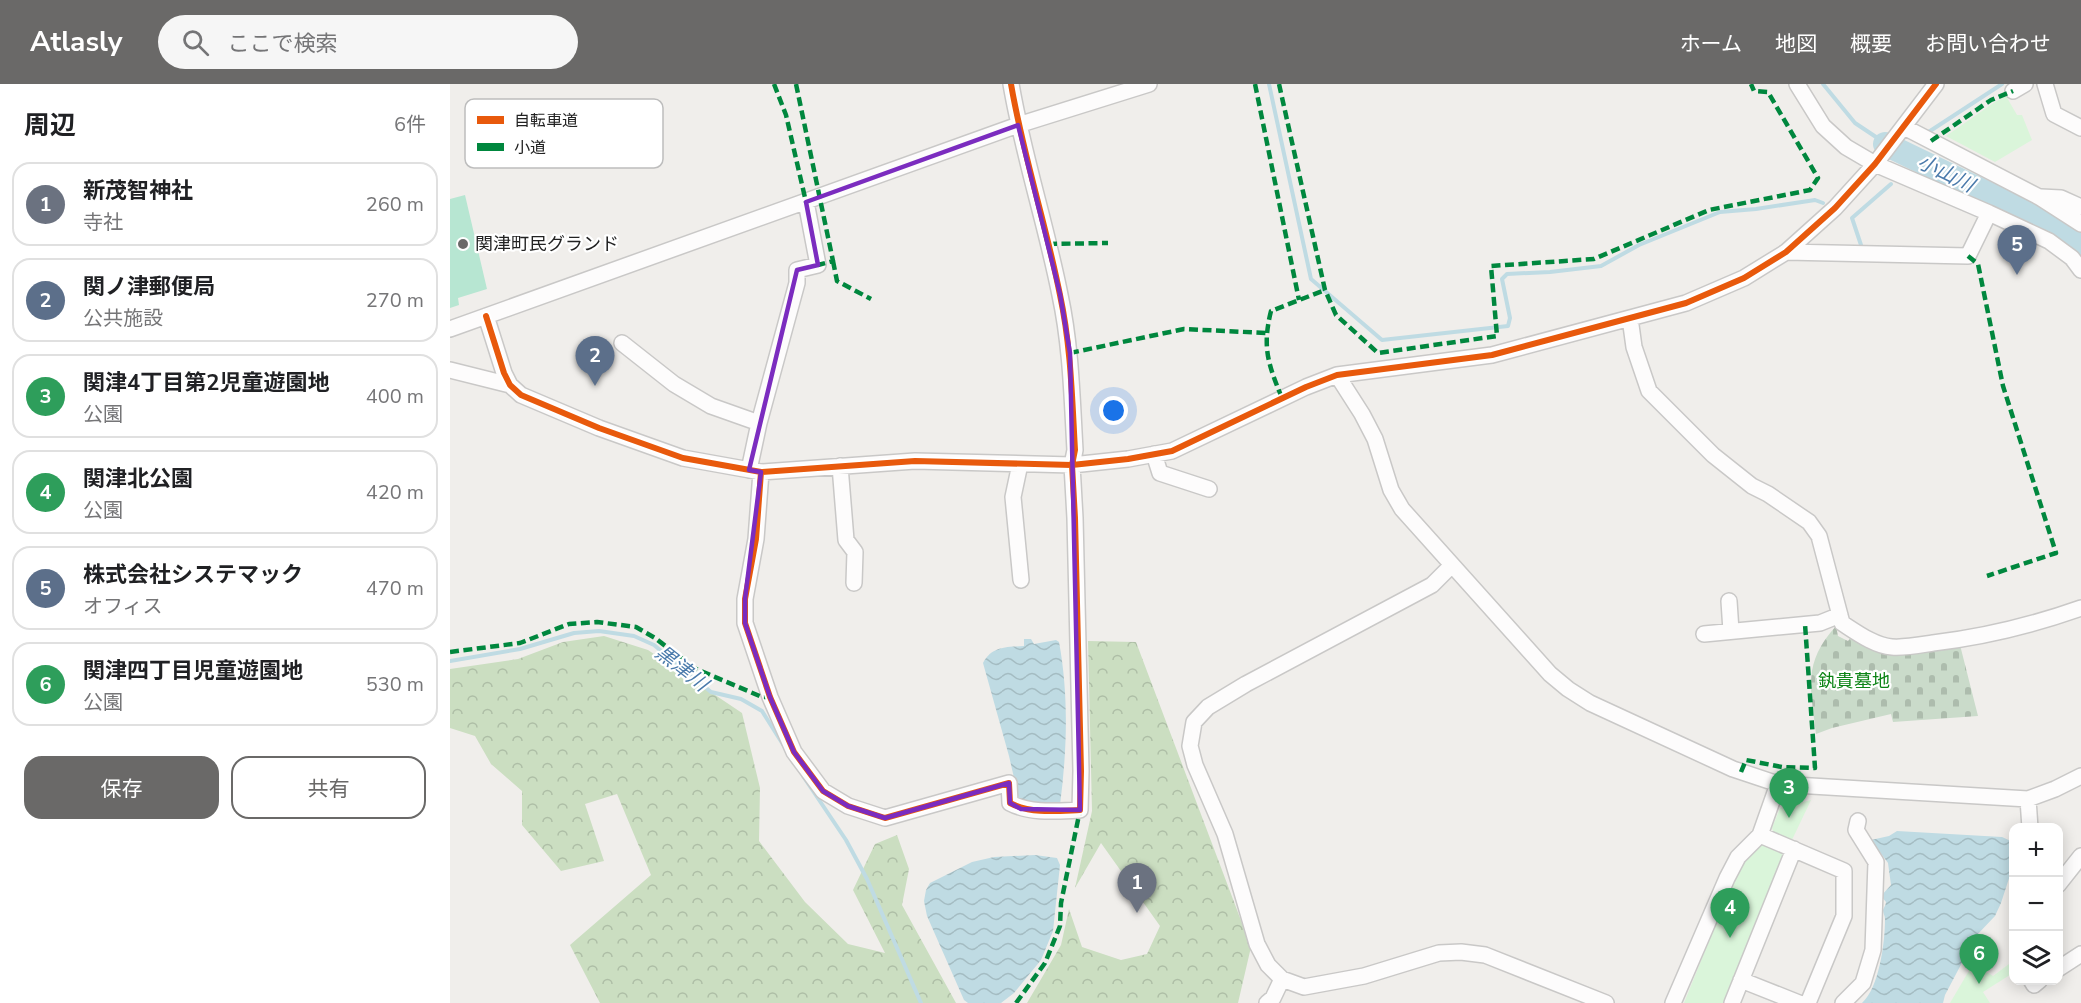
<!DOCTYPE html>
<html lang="ja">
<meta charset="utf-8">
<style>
body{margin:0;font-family:"Nunito Sans","Noto Sans JP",sans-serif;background:#f6f6f6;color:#202124}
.controls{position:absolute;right:18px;bottom:18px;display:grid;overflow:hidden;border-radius:12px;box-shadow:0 3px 15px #0003}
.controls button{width:54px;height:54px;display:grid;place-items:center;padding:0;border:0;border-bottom:2px solid #e0e0e0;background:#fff;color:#202124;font:30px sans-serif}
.you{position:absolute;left:664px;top:327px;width:21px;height:21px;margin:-15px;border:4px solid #fff;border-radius:50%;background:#1a73e8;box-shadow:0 0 0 9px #1a73e833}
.badge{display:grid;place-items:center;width:39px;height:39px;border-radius:50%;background:#6a6968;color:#fff;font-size:20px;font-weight:700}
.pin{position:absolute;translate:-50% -50px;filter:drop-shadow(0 2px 3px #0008)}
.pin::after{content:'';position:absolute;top:32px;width:21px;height:18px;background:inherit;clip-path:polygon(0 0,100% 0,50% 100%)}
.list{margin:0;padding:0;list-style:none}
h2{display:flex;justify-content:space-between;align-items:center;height:78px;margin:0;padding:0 24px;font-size:26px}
h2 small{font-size:20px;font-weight:400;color:#757577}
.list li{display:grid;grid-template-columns:39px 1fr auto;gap:18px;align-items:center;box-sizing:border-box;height:84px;margin:0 12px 12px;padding:0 12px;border:2px solid #e0e0e0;border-radius:18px}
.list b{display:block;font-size:22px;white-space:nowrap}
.list p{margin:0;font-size:20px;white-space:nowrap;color:#757577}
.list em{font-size:20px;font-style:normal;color:#757577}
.actions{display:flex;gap:12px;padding:18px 24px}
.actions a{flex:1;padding:14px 0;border:2px solid #6a6968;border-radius:18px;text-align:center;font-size:21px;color:#6a6968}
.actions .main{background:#6a6968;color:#fff}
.icon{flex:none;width:33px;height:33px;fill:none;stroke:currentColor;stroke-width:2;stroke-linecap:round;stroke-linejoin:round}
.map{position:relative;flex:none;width:1631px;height:919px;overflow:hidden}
header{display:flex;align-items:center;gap:36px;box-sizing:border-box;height:84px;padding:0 30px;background:#6a6968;color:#fff}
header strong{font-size:28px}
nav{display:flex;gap:33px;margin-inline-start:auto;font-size:21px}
.search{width:420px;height:54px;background:#f6f6f6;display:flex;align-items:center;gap:15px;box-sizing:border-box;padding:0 21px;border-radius:33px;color:#757577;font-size:22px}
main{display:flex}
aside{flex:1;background:#fff}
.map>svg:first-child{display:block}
.forest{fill:url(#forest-crowns)}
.cemetery{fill:url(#cemetery-stones)}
.park{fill:#daf5da}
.pitch{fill:#b7e6d2}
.water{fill:url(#water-waves)}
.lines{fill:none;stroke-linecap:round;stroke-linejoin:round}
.stream{stroke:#bfdbe3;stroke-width:4}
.river{stroke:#bfdbe3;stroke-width:24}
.minor-casing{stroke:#c9c8c7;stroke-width:18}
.minor{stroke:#fdfcfc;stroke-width:15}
.quiet{stroke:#00873e;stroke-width:4.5;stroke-dasharray:9 4.5;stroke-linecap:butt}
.cycleway-casing{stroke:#fff;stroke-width:10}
.cycleway{stroke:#e8590c;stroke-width:6}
.marked{fill:none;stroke:#7b2cbf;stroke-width:4.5;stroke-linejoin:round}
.poi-dot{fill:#6a6968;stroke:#fff;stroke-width:2}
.labels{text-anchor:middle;stroke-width:4.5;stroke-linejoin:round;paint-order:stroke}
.poi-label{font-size:18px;fill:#222;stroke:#fff;text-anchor:start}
.park-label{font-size:18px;fill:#0c8416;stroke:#fff}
.water-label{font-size:20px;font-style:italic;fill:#4a7aab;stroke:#fff}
.key{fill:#fff;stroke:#bdbdbd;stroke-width:1.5}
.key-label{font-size:16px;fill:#222}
</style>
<header>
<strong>Atlasly</strong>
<div class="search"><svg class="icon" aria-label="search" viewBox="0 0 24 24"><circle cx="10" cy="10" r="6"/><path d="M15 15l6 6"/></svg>ここで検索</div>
<nav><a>ホーム</a><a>地図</a><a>概要</a><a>お問い合わせ</a></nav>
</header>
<main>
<aside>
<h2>周辺<small>6件</small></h2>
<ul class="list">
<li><span class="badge" style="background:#6b7280">1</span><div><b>新茂智神社</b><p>寺社</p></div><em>260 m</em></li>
<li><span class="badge" style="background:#5c6f8a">2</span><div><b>関ノ津郵便局</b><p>公共施設</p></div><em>270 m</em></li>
<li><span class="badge" style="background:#2e9e5b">3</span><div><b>関津4丁目第2児童遊園地</b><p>公園</p></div><em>400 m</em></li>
<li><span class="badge" style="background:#2e9e5b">4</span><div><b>関津北公園</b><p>公園</p></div><em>420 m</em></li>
<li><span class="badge" style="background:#5c6f8a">5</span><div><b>株式会社システマック</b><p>オフィス</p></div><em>470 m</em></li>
<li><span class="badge" style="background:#2e9e5b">6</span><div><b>関津四丁目児童遊園地</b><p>公園</p></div><em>530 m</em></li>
</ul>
<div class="actions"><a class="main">保存</a><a>共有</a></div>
</aside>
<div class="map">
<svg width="1631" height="919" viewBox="0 0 1631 919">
<defs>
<pattern id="forest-crowns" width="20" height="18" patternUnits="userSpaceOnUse" patternTransform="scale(1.5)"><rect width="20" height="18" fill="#cbdec1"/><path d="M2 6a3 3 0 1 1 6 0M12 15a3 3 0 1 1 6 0" fill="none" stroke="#aebea6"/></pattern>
<pattern id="cemetery-stones" width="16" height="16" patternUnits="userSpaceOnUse" patternTransform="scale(1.5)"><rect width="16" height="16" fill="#cadbca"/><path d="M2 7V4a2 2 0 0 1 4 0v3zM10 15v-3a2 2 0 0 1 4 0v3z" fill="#adbcad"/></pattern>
<pattern id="water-waves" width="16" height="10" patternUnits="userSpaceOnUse" patternTransform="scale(1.5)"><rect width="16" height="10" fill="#bfdbe3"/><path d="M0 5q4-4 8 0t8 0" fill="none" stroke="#a4bcc2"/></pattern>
</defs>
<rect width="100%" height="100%" fill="#f0eeeb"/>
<!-- forest -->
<path class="forest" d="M154,552L198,566L292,629L310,704L309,757L355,818L398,860L435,869L403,806L425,760L447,751L459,785L452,821L506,919H150L120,861L201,791L167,710L135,720L154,777L111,787L72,741V707L41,680L25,652L0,644V585L68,575L113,558Z
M638,557L686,558L801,863L788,919H577L611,861L619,825L632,863L671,876L697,870L710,842L651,759L625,804L642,727Z"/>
<!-- cemetery -->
<path class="cemetery" d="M1386,542L1388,552L1398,557L1402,552L1437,565L1509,557L1528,632L1443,638L1441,630L1382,644L1366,650C1361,603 1352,580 1386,542Z"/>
<!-- park -->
<path class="park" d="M1556,12L1567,31H1572L1582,56L1545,78L1496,52L1545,18Z
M1361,716L1341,758L1325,752L1322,744L1330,724Z
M1316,760L1332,767L1333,774L1273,919H1234L1289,782L1306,762Z
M1523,880L1543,892L1559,880L1563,889L1533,908L1540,919H1500Z"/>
<!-- pitch -->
<path class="pitch" d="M15,111L37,205L8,214L9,221L0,224V115Z"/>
<!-- water -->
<path class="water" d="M574,555H581L584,560L606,556L609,558C619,612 617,667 610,721L570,720L559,672L533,579C542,562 557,563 574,562Z
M1447,747L1552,753L1563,758V782L1551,819L1545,832L1526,852L1495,911L1493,919H1412C1429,904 1435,859 1435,835C1435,832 1433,829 1433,826C1434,823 1436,821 1436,818L1431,812L1441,801L1438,779L1421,756L1439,752Z
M585,771L607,774L610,781L603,847L591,876L564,909L551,919H518L514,916L477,832L474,817L476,806L480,799L522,778L544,773Z"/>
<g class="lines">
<!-- stream -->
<path class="stream" d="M819,0L861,195L932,256L1058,242L1060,234L1052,195L1057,190L1100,188L1151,182L1189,161L1270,128L1306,125L1365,116L1373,119
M1373,0L1405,39L1435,59
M1477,49L1552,0
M1411,161L1402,134L1441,100
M0,577L70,565L124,549L149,547L184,552L204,561L261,608L291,615L312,627L334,662
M353,692L396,756L417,795L471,919"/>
<!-- river -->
<path class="river" d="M1435,60L1605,142L1631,164"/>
<!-- minor casing -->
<g class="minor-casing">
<path id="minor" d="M1347,0L1373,42L1396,63L1425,80L1539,129L1599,157L1622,174L1631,186
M1595,0L1604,30L1631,44
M1563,7L1575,0
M1454,43L1589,113L1631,140
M1591,113L1611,114L1631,123
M1336,168L1518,172L1539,129
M36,232L54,289L60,301L71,311L149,344L233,374L311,388L465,377L622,381L678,375L722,367L856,303L887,291L1042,271L1236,219L1294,194L1336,168L1385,124L1425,80L1486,0
M1180,234L1184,263L1199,307L1263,371L1302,402L1318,410L1359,438L1369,452L1392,539C1406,548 1425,562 1442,563C1455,564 1470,561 1483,559C1534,553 1583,541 1631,524
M0,245L568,41L699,0
M172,259L224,300L261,322L309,339
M0,286L60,301
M887,291L912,330L925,355L941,406L952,425L1100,590L1118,605L1140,619L1283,685L1328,700L1578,715L1605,705L1631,692
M704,370L710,389L759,405
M570,380L563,413L571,496
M390,382L396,456L405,468L404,499
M299,386L309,339L347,199V186L368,181L356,118
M311,388L306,455L295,515V539L320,613L344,668L373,707L398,722L435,734L559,699L560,719C581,730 607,727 630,726L631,687L625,434L622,381L625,366C622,314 621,262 610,211C596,140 573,71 561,0
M1002,481L982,501L796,600L758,623L744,638L740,662L745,681L775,750L807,860L818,881L832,895L854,903L914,892L989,869L1011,868L1035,871L1156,919
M1279,517L1281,547
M1254,550L1370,539L1390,531
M1578,715L1580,744
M1310,751L1394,787V832L1358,919
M1608,801L1631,772
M1608,885L1631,870
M1291,896L1349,919
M1581,896L1584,901L1590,896
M817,919L823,914L832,895
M1223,919L1277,794L1288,773L1310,751L1328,700
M1282,919L1344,765
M1393,919L1413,899L1423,866L1426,778L1406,746L1408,737"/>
</g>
<!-- minor -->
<use href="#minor" class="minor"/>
<!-- quiet -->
<path class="quiet" d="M324,0L336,31L356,118
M346,0L383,177L368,181
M805,0L849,216
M829,0L875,206L886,231L928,269L1047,252L1041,182L1144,175L1259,126L1360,106L1368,94L1318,8L1304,7L1301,0
M1481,57L1541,16L1563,7
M598,160L658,159
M1518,172L1528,180L1553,302L1606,469L1537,492
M383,177L387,197L421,215
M620,269L734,245L816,249
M832,314C818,280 812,263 821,227L875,206
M0,568L70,559L119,540L147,538L186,543L205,554L244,584L312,613H320
M1291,688L1296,676L1332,683L1365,684L1355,540
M566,919L595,879L610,842L611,819L630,726"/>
<!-- cycleway casing -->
<g class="cycleway-casing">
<path id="cycleway" d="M36,232L54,289L60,301L71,311L149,344L233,374L311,388L465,377L622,381L678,375L722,367L856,303L887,291L1042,271L1236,219L1294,194L1336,168L1385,124L1425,80L1486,0
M311,388L306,455L295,515V539L320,613L344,668L373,707L398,722L435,734L559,699L560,719C581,730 607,727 630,726L631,687L625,434L622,381L625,366C622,314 621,262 610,211C596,140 573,71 561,0"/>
</g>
<!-- cycleway -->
<use href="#cycleway" class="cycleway"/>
</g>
<!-- marked area -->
<path class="marked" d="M568,41L610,210L620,269L630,726L571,725L560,719L559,699L435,734L398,722L373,707L344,668L320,613L295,539V515L311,388L299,386L347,186L368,181L356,118Z"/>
<!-- markers -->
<circle class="poi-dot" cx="13" cy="160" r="6"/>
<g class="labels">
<!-- poi labels -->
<g class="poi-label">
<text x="25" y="166">関津町民グランド</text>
</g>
<!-- park labels -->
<g class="park-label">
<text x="1404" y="603">釻貴墓地</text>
</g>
<!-- water labels -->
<g class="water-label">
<text transform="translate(1496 89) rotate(26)" y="7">小山川</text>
<text transform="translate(232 584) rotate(38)" y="7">黒津川</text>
</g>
</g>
<!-- legend -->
<rect x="15" y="15" width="198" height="69" rx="9" class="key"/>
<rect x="27" y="32" width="27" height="8" fill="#e8590c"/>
<rect x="27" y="59" width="27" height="8" fill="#00873e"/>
<g class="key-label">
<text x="64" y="42">自転車道</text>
<text x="64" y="69">小道</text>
</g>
</svg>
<div class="controls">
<button>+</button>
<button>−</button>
<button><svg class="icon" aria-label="layers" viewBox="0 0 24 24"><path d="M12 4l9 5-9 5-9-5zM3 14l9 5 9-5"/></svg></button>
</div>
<div class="you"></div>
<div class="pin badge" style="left:687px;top:829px;background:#6b7280">1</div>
<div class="pin badge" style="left:145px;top:302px;background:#5c6f8a">2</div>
<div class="pin badge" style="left:1339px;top:734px;background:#2e9e5b">3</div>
<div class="pin badge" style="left:1280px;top:854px;background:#2e9e5b">4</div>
<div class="pin badge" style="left:1567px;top:191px;background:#5c6f8a">5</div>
<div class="pin badge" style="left:1529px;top:900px;background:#2e9e5b">6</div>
</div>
</main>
